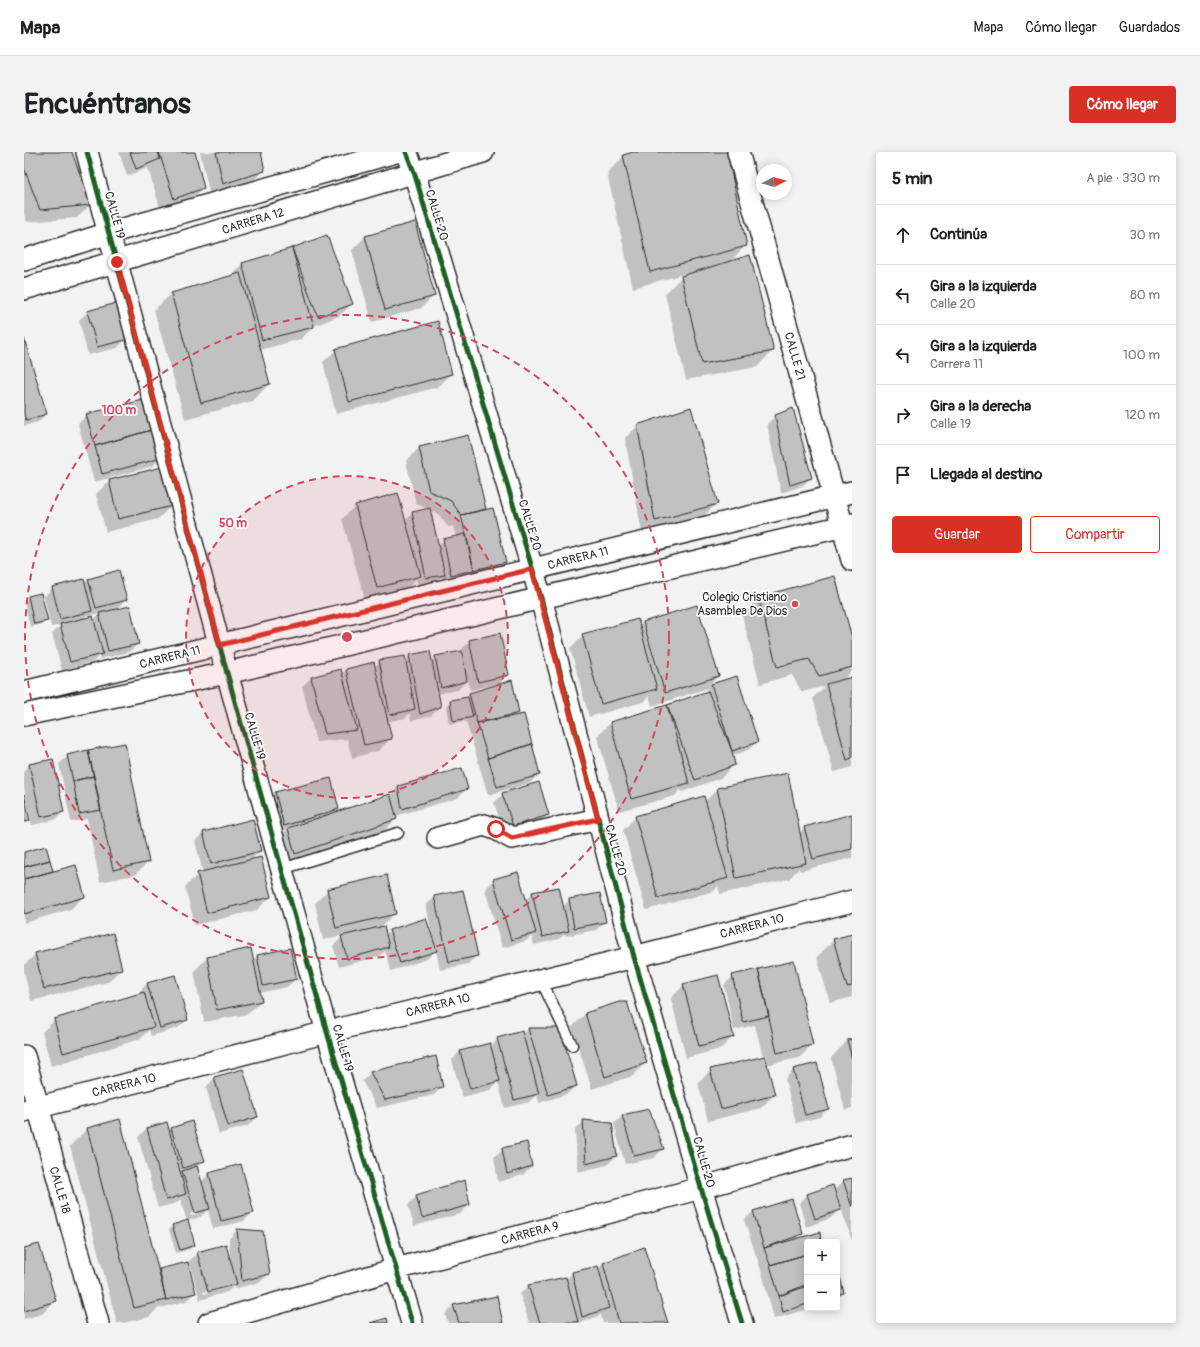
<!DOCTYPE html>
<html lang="es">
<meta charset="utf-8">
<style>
body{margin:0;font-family:Pangolin,sans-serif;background:#f2f2f2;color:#202124}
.controls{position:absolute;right:12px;bottom:12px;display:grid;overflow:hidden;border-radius:4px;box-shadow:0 2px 10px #0003}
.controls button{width:36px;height:36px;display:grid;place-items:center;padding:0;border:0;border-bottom:1px solid #e0e0e0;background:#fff;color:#202124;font:20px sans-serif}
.compass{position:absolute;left:732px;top:12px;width:36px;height:36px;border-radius:50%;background:#fff;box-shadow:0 2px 10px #0003;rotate:84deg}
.stop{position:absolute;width:12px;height:12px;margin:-9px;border:3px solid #d93025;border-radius:50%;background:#fff}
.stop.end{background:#d93025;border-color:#fff;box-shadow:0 1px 4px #0008}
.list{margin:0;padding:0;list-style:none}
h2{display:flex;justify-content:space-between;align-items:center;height:52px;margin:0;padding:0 16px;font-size:17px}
h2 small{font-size:13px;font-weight:400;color:#757577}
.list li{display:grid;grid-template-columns:26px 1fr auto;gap:12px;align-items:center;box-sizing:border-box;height:60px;padding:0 16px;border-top:1px solid #e0e0e0}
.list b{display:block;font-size:15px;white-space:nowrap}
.list p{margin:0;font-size:13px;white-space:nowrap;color:#757577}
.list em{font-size:13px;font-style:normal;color:#757577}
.actions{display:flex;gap:8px;padding:12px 16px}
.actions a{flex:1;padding:9px 0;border:1px solid #d93025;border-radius:4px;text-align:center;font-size:14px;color:#d93025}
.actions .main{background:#d93025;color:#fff}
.icon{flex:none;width:22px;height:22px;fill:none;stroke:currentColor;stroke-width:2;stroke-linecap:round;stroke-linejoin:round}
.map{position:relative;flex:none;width:828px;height:1171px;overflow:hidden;border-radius:4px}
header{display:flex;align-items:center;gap:24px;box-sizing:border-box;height:56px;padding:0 20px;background:#fff;border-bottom:1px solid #e0e0e0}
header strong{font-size:19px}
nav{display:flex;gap:22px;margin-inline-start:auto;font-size:14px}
.intro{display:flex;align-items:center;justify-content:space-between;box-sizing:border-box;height:96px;padding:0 24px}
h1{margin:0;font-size:28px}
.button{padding:10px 18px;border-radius:4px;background:#d93025;color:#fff;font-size:14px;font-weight:700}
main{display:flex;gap:24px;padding:0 24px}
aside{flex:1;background:#fff;border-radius:4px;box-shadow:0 2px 10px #0003}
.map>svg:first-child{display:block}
.shadow{fill:#0003;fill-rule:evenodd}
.building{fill:#c1c1c1;stroke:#2b2b2b}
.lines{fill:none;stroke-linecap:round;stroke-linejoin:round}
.service-casing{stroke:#2b2b2b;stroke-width:13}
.minor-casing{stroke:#2b2b2b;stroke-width:24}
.service{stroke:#fff;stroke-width:10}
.minor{stroke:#fff;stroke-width:21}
.cycleway-casing{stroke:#fff;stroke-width:8}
.cycleway{stroke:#1b5e20;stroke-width:5}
.route{stroke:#d93025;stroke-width:5}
.ring{fill:none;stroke:#d1495b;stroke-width:2;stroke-dasharray:7 5}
.poi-dot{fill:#d1495b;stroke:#fff;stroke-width:1.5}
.labels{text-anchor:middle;stroke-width:3.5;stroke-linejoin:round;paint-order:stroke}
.street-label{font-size:12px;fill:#2b2b2b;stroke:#fff}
.poi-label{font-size:12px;fill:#2b2b2b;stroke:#fff;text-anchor:end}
.centre{fill:#d1495b;stroke:#fff;stroke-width:2}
.ring-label{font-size:12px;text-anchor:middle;font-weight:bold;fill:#d1495b;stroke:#fff;stroke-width:3.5;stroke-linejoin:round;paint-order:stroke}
</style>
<header>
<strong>Mapa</strong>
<nav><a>Mapa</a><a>Cómo llegar</a><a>Guardados</a></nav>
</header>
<div class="intro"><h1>Encuéntranos</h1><a class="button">Cómo llegar</a></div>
<main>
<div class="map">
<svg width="828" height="1171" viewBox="0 0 828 1171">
<rect width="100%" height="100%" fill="#f2f2f2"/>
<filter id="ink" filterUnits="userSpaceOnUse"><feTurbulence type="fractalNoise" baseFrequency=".025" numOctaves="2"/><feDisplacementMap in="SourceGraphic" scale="8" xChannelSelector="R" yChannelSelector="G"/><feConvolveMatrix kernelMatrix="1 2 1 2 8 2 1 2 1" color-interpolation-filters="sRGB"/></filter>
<g filter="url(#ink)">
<!-- shadow -->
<path class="shadow" d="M0,0H47L66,53L53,66L3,70L0,62Z
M95,0H170L179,36L166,49L137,59L124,16L103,24Z
M176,0H236L240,18L227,31L186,44Z
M612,0H702L722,93L705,111L749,198L733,215L662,228L641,142L660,122L609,136L583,21L600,4Z
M390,71L410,144L397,156L348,170L328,98L341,85Z
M269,97L328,152L315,164L290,174L277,187L236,198L245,232L229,249L161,267L130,158L147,142L205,125L218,112Z
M64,160L101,188L93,196L64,203L55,168Z
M0,190L22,262L14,270L0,274Z
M312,198L427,222L414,235L312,262L299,210Z
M63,263L137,305L129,314L70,330L54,272Z
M752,264L787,326L778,334L757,341L743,272Z
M614,274L693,351L680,364L618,381L601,286Z
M443,285L461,358L480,410L472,419L419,431L417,425L411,431L394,434L392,427L383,437L341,448L318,367L331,354L373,343L381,369L389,361L404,357L392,352L382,309L395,296ZM406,358L414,362L424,375L429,374L432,385L420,388L414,394Z
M137,316L147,354L134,367L82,380L72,342L85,329Z
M65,428L102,448L91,458L114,492L105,500L76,507L75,504L69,510L38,518L28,482L37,473L27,475L20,445L28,436L60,432ZM77,461L69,468H58L63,463L64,464Z
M4,445L23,468L19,472L6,475L0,449Z
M735,446L828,490V519L819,528L828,526V615L810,620L789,546L801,534L778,540L768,523L736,532L718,463Z
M619,470L694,524L685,533L713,525L733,590L724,598L708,604L710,613L697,626L658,640L657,637L651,644L595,659L573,584L586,571L644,554L679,541L684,536L628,554L625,544L619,550L565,565L546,496L559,483L615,475Z
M446,489L484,523L473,533L494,560L489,565L515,622L506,631L464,643L442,569L425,572L422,554L426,549L441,546L445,542L472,534V532L446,538L444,527L434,538L413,542L416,555L407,564L387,569L386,561L381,566L363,570L367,586L354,599L328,606L323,587L292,590L278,534L287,526L316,518L318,522L322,518L350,515L356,509H381L386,504L407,510L412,505L438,500L437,498Z
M44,604L124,710L111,723L76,730L63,667L47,670L35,612Z
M5,613L39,660L31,668L8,673L0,636V619Z
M306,627L314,657L309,662L366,644L375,634L442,637L434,646L371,664L372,667L359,680L259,714L252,689L263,678L251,682L243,650L251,641Z
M694,637L775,681L781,675L828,663V706L776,719L775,716L765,727L696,742L694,734L690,739L622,758L599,678L612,665L681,649Z
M479,642L524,663L515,671L480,682L470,651Z
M179,681L236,699L226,709L246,745L233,758L171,773L161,735L174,722L179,721L171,689Z
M22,695L29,720L60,744L47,757L0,771V701Z
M470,728L501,749L509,741L539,755L545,748L576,742L581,770L572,778L542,784L541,782L535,787L510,793L508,784L502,789L478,796L461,737Z
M304,738L370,762L358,774L361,783L366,779L408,787H409L402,753L411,745L452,804L444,812L416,818L412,798L403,807L367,819L361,799L356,804L315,815L309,794L320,783L299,788L291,751Z
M828,783V845L806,851L793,805L810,788Z
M227,797L229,808L233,804L272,827L263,835L235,841L237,849L224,862L180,870L170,819L183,806Z
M12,802L97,817L84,830L7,849L0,819V813Z
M709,824L788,893L775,906L742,913L750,943L737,956L684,969L674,931L687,918L739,905L731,873L710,878L700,833Z
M123,832L163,868L154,876L127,884L125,878L116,887L27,914L18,880L31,868L115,842V840Z
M660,833L709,885L696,897L662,906L647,846Z
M596,851L621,911L609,924L568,937L548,875L561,862Z
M504,877L552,934L543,942L515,951L513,942L505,950L481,956L474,930L466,938L438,945L428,908L436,899L466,895L474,887L498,884Z
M828,888V956L821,958L807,906L823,889Z
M793,912L804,956L796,965L772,971L761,927L769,918Z
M347,920L418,935L410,943L353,956L338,929Z
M191,926L233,965L224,974L195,982L182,935Z
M598,964L639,997L630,1006L601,1012L590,972Z
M95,969L134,1119L135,1118L171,1141L162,1149L133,1157L125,1165L99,1171H93L46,994L63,977Z
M560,969L592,1004L583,1013L554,1020L551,978Z
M168,970L180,1008L172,1016L177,1030L185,1022L216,1013L229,1060L220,1069L189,1077L184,1058L176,1065L163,1069L170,1093L166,1097L152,1101L145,1078L149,1074L163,1069L156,1047L153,1051L134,1056L114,985L123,976L142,971L144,980L147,977ZM176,1059V1061L167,1064L166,1062Z
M479,997L507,1014L499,1023L474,1030L470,1005Z
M828,1027V1089L817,1056L807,1066L782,1075L775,1051L783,1043L808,1035L813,1049L815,1048L811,1037L820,1029Z
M393,1044L445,1053L436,1062L390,1074L384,1053Z
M768,1048L778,1082L771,1088L796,1090H783V1156H788L750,1167L738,1121L720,1068L729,1060ZM741,1101H744L749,1117L747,1118Z
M213,1078L245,1122L236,1130L210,1137V1134L203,1140L176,1148L165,1109L174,1101L207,1111L205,1087ZM203,1134V1136L180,1142L179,1140Z
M0,1097L31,1149L18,1162L0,1167Z
M579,1112L643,1171H579L577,1163L557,1171H505L496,1142L505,1134L542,1128L548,1121L574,1115V1117Z
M813,1123L819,1140L813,1147Z
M430,1154L478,1171H424L421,1162Z"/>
<!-- building -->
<path class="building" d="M0,0H48L67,53L16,58L0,16Z
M106,0H134L136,7L112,17Z
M135,0H171L180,36L150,47Z
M192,0H237L241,19L199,32Z
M609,0H703L723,94L626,120L599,3Z
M391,70L411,144L361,158L341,84Z
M303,83L329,152L294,165L268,96Z
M268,96L290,175L238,188L218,111Z
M726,103L750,199L678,212L657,124Z
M216,121L246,232L177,251L147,141Z
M93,151L102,188L73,195L63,159Z
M414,169L428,222L325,250L311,197Z
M0,186L23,262L2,268L0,263Z
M123,247L131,277L71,294L62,262Z
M667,255L694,352L631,369L613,273Z
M769,256L788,326L766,333L751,263Z
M131,277L138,306L78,322L71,294Z
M444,283L462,357L437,363L427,349L405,339L395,295Z
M138,315L148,354L94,367L85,328Z
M374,341L397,424L353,436L331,353Z
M406,356L421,423L402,426L388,360Z
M469,356L482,410L450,418L437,363Z
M442,382L450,418L427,423L419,387Z
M95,418L103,448L72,456L64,427Z
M811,424L828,486V515L795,524L785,507L753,515L734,445Z
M60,427L68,459L36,467L28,435Z
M17,441L24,469L10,472L4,444Z
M673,453L695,524L641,541L619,470Z
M106,454L115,492L84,499L75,461Z
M69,464L79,502L46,510L36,472Z
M614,467L633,537L577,552L558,482Z
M476,481L485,523L454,530L445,488Z
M406,499L417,555L396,562L385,503Z
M438,499L443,529L417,536L411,504Z
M381,504L391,557L366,563L355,508Z
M350,510L368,587L340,593L322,517Z
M317,517L333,578L301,582L287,525Z
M713,524L734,590L708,599L687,532Z
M828,525V606L823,608L802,532Z
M488,528L495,561L453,571L445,541Z
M684,539L708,599L711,613L671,628L643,553Z
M444,545L449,565L429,569L426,548Z
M643,553L665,631L607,647L586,570Z
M500,562L508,592L464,606L453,571Z
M101,591L125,710L89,718L64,598Z
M508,592L516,623L473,635L464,606Z
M64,598L70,624L49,629L43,603Z
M29,607L40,660L17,665L5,612Z
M438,616L444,637L378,657L374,634Z
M764,621L782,711L712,726L693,636Z
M70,624L77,658L55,662L49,629Z
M307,626L315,657L260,674L251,640Z
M515,630L525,663L489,674L478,641Z
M0,642L6,669L0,670Z
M366,642L373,667L271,702L264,676Z
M680,644L704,726L634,746L611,664Z
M828,662V697L789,707L780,675Z
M229,667L237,699L187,712L179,680Z
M22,694L26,708L0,715V700Z
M237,705L247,745L183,761L173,721Z
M26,708L29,719L0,727V715Z
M52,713L61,745L0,762V727Z
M494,720L512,781L487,788L469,727Z
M363,723L372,762L312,776L303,737Z
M535,735L545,779L518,785L508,740Z
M439,738L454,804L425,810L410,744Z
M576,741L582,770L550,776L545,747Z
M402,766L413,799L376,811L365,778Z
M360,774L365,795L323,807L317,784Z
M89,781L98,817L20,837L11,801Z
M828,782V834L823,835L809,787Z
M227,796L238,849L193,858L183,805Z
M266,796L273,827L239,834L233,803Z
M770,809L789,893L753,901L734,817Z
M734,817L745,864L719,870L708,823Z
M151,823L164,868L136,876L123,831Z
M694,823L710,885L675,894L659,832Z
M120,840L130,875L39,901L30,867Z
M595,850H603L623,911L581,925L561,861Z
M504,876H536L553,934L524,943Z
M498,879L515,942L490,948L473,886Z
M828,887V907L823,888Z
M466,891L476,929L446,937L436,899Z
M412,904L419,935L361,948L346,920Z
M741,904L751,943L697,957L686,917Z
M793,911L805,957L781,963L769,917Z
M219,917L234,965L204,974L190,925Z
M625,957L640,997L610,1004L598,963Z
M96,967L142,1148L110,1156L63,976Z
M559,968L588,971L593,1004L562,1012Z
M168,969L181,1009L159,1016L147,976Z
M143,970L162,1042L142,1048L123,976Z
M503,990L508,1014L483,1022L478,996Z
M217,1012L230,1061L197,1069L185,1021Z
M173,1014L186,1057L171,1061L158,1019Z
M828,1026V1055L819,1028Z
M441,1028L446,1053L398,1066L392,1043Z
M809,1033L817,1058L791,1067L783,1042Z
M768,1047L779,1082L740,1096L729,1059Z
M164,1068L171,1093L156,1098L148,1073Z
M213,1077L239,1079L246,1122L218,1129Z
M796,1080L797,1090H783V1102L746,1113L740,1096Z
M15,1092L32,1149L0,1159V1096Z
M202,1092L213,1132L184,1140L173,1100Z
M620,1095L644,1171H595L579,1111Z
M783,1102V1132L755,1144L746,1113Z
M164,1110L172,1141L142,1148L135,1117Z
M574,1114L585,1156L558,1165L548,1120Z
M815,1121L820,1141L813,1143V1122Z
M542,1125L554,1170L516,1171L504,1133Z
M783,1134V1152L759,1160L755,1144Z
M473,1144L479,1171H435L429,1153Z
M363,1166L364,1171H346Z"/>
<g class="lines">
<!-- service casing -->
<g class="service-casing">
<path id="service" d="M258,717L374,681
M517,828L548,893"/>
</g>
<!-- minor casing -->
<g class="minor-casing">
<path id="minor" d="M63,0L203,521L303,880L388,1171
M382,0L390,20L517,446L610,805L677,1036L718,1171
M714,0L828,408
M0,108L85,81L372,0
M0,137L459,0
M0,540L828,340
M0,563L203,521L828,372
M414,686L460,673L472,677L488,686L574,667
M0,904L74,1171
M0,959L303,880L610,805L828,749
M185,1171L372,1117L677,1036L828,993"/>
</g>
<!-- service -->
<use href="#service" class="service"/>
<!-- minor -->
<use href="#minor" class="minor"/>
<!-- cycleway casing -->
<g class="cycleway-casing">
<path id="cycleway" d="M63,0L203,521L303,880L388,1171
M382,0L390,20L517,446L610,805L677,1036L718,1171"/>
</g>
<!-- cycleway -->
<use href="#cycleway" class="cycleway"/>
</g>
</g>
<g class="lines" filter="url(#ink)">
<!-- route -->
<path class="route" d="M93,110L196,493L508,417L574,667L488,686L472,677"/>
</g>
<!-- distance rings -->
<circle cx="323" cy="485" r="161" fill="#d1495b" fill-opacity=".12"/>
<g class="ring">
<circle cx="323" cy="485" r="161"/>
<circle cx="323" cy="485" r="322"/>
</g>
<!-- markers -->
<circle class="poi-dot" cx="771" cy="452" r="4"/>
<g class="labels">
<!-- street labels -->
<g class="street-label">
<text transform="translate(91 63) rotate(75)" y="4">CALLE 19</text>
<text transform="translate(413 63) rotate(73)" y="4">CALLE 20</text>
<text transform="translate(229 69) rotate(-17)" y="4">CARRERA 12</text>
<text transform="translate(771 204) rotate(74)" y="4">CALLE 21</text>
<text transform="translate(506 373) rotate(73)" y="4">CALLE 20</text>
<text transform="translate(554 406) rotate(-14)" y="4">CARRERA 11</text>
<text transform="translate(146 505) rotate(-14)" y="4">CARRERA 11</text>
<text transform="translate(231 584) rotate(74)" y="4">CALLE 19</text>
<text transform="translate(592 698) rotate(75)" y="4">CALLE 20</text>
<text transform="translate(728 774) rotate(-15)" y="4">CARRERA 10</text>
<text transform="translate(414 853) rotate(-14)" y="4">CARRERA 10</text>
<text transform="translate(319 896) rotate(74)" y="4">CALLE 19</text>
<text transform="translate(100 933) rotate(-14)" y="4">CARRERA 10</text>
<text transform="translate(680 1010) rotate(74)" y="4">CALLE 20</text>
<text transform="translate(36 1038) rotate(74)" y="4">CALLE 18</text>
<text transform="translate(506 1081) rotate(-15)" y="4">CARRERA 9</text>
</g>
<!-- poi labels -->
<g class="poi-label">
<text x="763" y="449">Colegio Cristiano<tspan x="763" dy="14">Asamblea De Dios</tspan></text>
</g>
</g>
<circle cx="323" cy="485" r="6" class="centre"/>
<g class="ring-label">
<text x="95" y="262">100 m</text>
<text x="209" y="375">50 m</text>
</g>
</svg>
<div class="controls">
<button>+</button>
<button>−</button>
</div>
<svg class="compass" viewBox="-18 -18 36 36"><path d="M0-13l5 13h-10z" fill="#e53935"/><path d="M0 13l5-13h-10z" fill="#757577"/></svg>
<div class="stop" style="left:472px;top:677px"></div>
<div class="stop end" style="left:93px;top:110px"></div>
</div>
<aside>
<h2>5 min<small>A pie · 330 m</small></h2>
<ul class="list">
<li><svg class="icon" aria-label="ahead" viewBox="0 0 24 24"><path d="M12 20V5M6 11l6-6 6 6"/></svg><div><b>Continúa</b></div><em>30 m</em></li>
<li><svg class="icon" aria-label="left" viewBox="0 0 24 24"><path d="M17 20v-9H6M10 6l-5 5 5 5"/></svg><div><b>Gira a la izquierda</b><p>Calle 20</p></div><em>80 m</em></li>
<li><svg class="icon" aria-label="left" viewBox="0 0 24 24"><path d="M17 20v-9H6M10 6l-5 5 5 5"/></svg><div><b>Gira a la izquierda</b><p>Carrera 11</p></div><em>100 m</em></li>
<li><svg class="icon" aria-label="right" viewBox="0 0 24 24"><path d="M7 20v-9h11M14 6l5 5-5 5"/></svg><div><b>Gira a la derecha</b><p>Calle 19</p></div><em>120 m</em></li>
<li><svg class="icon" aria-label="arrive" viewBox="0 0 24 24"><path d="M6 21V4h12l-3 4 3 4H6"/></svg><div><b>Llegada al destino</b></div></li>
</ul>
<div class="actions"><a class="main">Guardar</a><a>Compartir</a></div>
</aside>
</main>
